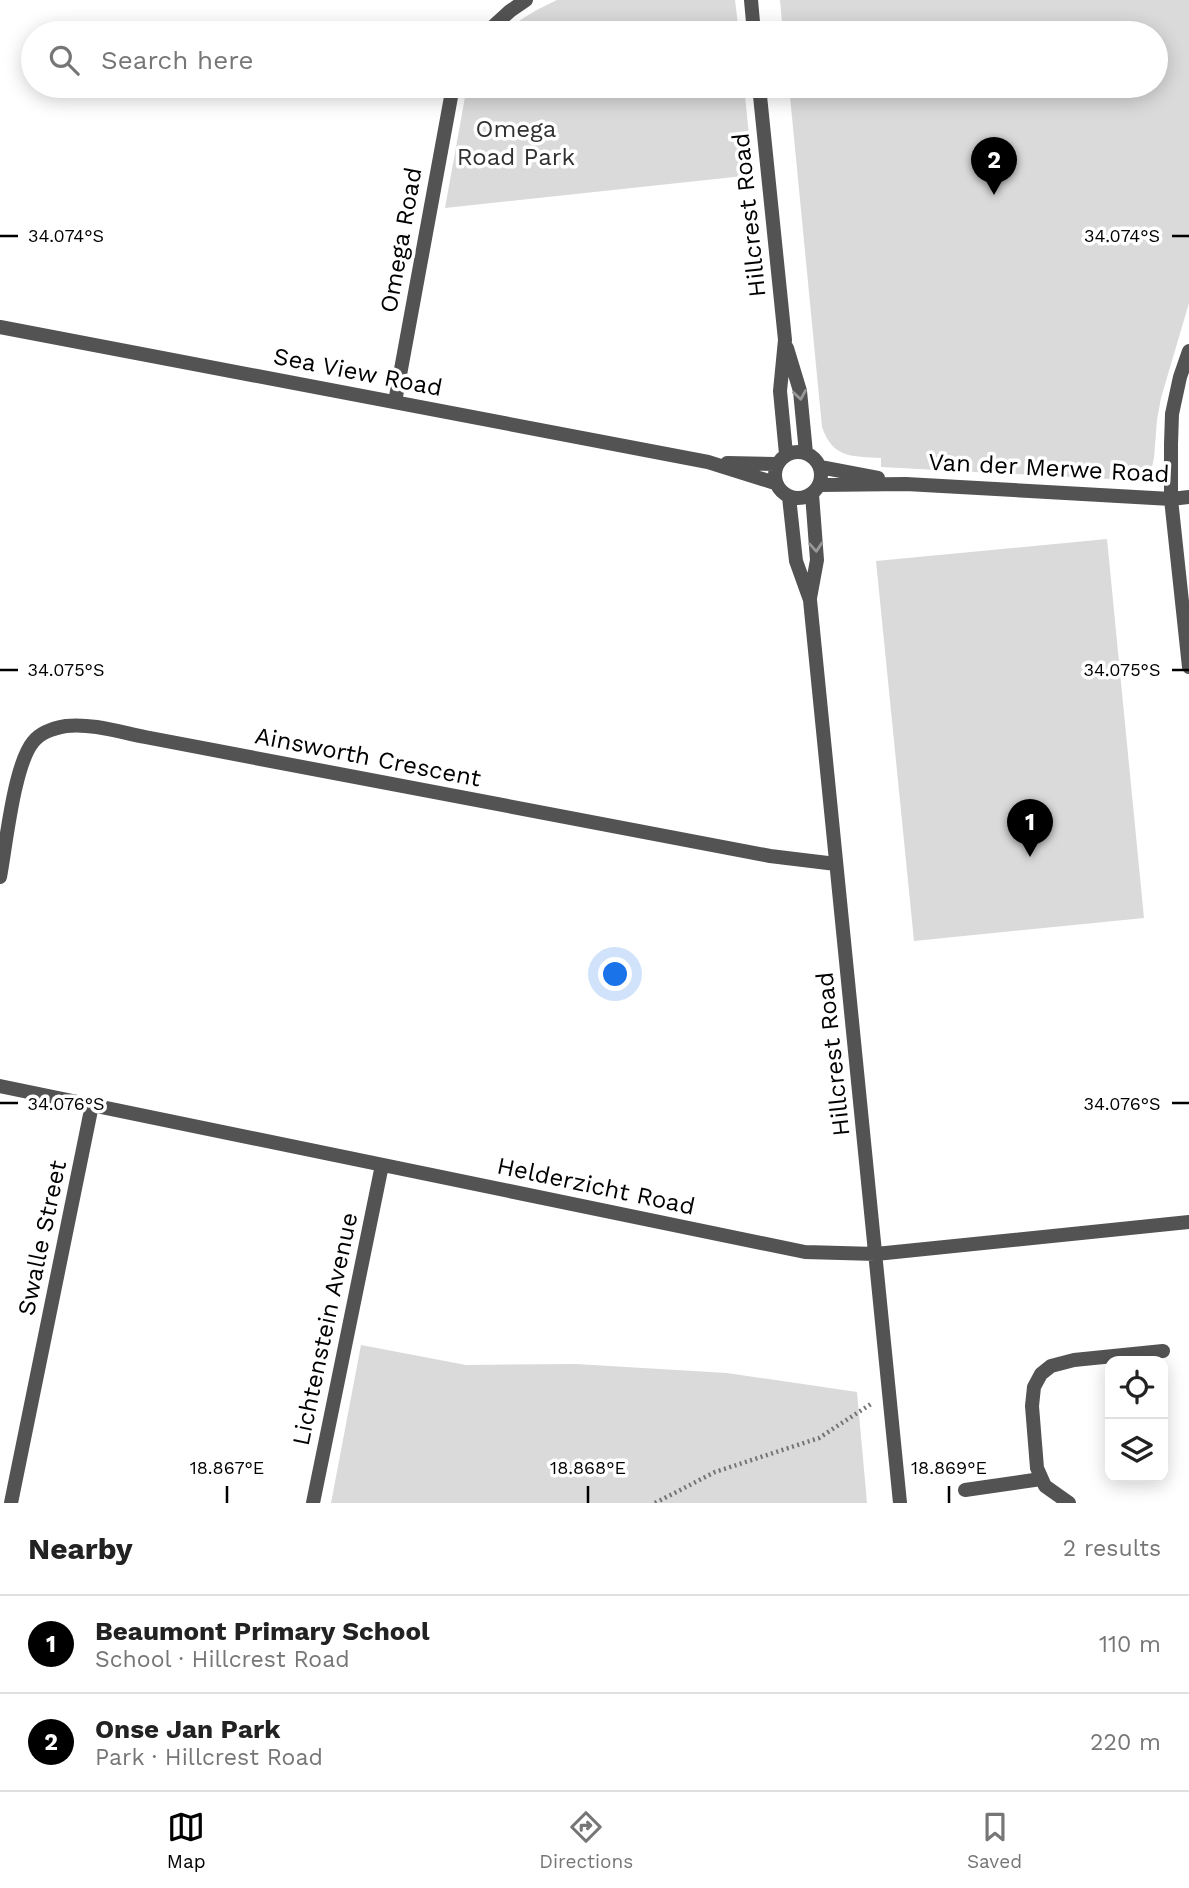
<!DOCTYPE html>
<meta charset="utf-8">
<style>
body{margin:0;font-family:"Work Sans",sans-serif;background:#f6f6f6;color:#222}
.controls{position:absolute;right:21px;bottom:21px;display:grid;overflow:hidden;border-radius:14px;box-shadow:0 4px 18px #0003}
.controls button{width:63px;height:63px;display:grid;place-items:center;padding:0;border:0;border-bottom:2px solid #e0e0e0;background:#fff;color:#222;font:35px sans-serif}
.you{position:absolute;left:616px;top:975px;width:24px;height:24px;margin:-18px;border:5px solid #fff;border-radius:50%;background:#1a73e8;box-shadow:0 0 0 10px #1a73e833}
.badge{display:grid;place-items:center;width:46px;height:46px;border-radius:50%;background:#000;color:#fff;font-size:23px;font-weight:700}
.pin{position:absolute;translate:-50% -58px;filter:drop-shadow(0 2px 4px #0008)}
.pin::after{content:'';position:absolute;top:37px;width:24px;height:21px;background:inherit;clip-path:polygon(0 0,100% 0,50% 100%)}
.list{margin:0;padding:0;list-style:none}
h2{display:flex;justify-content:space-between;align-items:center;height:91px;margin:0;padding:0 28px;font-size:30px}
h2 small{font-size:23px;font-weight:400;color:#767676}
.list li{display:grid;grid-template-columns:46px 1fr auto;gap:21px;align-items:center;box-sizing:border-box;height:98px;padding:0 28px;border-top:2px solid #e0e0e0}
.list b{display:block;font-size:26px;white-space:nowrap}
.list p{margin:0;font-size:23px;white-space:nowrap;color:#767676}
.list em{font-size:23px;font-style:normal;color:#767676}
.icon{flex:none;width:38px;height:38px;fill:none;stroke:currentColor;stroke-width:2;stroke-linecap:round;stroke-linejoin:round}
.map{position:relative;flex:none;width:1189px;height:1503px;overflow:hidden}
.search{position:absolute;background:#fff;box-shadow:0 4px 18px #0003;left:21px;right:21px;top:21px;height:77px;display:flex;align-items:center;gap:18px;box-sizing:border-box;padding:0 24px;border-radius:38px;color:#767676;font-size:26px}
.sheet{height:287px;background:#fff}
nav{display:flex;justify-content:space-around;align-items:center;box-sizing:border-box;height:98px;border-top:2px solid #e0e0e0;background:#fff;font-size:19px;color:#767676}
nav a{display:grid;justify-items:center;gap:4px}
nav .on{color:#000}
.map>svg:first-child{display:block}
.green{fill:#dadada}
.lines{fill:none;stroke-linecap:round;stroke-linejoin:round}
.path{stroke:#757575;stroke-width:4.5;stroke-dasharray:2 3.5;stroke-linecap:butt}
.minor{stroke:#535353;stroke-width:14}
.oneway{stroke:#989898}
.ticks{fill:none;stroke:#000;stroke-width:2.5}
.labels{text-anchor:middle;stroke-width:7;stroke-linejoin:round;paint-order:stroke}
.park-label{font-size:24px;fill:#313131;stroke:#fff}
.street-label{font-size:24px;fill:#000;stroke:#fff}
.ticks-label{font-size:18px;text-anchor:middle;fill:#000;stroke:#fff;stroke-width:7;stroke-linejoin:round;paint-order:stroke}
</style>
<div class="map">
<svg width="1189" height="1503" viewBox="0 0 1189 1503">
<rect width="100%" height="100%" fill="#fff"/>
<!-- green -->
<path class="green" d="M557,0H735L739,33H504C520,19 537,9 557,0Z
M780,0H1189V303L1161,398L1157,420L1154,458L1152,467L1146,474L1130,480L881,467V458C852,456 833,459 822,427L789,86H1156V33H783Z
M469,86H744L753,175L445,208L465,97Z
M1107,539L1144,918L914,941L876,561Z
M361,1345L466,1365L576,1364L727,1373L857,1392L867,1503H331Z"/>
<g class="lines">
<!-- path -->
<path class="path" d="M655,1503L715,1472L819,1438L871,1404"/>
<!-- minor -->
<path class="minor" d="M751,0L754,33
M486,33L510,11L526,0
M759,86L785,340L780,391L786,454
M0,327L708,462L775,483
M787,348L800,391L806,453
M1189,351L1180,377L1172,414L1171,444V499L1189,667
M395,402L453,86
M775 475a23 23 0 1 1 46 0a23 23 0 1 1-46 0Z
M727,463L776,464
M820,467L878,478
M819,485L906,484L1171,499L1189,497
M789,497L796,561L810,600L900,1503
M810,598L817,560L812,494
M0,877C6,845 14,765 33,742C40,733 54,728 66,726C91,723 120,732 145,737L770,856L836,864
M0,1086L805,1252L876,1254L1189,1222
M965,1490L1041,1479
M11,1503L92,1105
M313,1503L382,1165
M1069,1503L1045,1486L1037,1468L1032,1406L1034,1387L1041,1374L1051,1366L1074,1360L1163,1351"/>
</g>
<!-- one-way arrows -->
<defs><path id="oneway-chevron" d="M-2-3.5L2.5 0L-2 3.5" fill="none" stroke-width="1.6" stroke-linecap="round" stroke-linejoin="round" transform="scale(1.75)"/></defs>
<g class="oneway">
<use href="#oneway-chevron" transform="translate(800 395) rotate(81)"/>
<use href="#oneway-chevron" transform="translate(816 547) rotate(86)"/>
</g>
<!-- ticks -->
<path class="ticks" d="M0,236H18M1172,236H1189M0,670H18M1172,670H1189M0,1103H18M1172,1103H1189M227,1486V1503M588,1486V1503M949,1486V1503"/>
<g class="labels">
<!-- park labels -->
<g class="park-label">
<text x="516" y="137">Omega<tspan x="516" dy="28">Road Park</tspan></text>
</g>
<!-- street labels -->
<g class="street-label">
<text transform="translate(749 215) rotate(-96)" y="8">Hillcrest Road</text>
<text transform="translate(401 240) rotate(-80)" y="8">Omega Road</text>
<text transform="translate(358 372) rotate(11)" y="8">Sea View Road</text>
<text transform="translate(1049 468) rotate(3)" y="8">Van der Merwe Road</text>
<text transform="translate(368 757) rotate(11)" y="8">Ainsworth Crescent</text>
<text transform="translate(833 1054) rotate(-96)" y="8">Hillcrest Road</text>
<text transform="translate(596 1186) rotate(12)" y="8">Helderzicht Road</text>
<text transform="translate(42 1238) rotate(-78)" y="8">Swalle Street</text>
<text transform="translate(325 1329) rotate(-78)" y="8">Lichtenstein Avenue</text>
</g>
</g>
<g class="ticks-label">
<text x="66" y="242">34.074°S</text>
<text x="1122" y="242">34.074°S</text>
<text x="66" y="676">34.075°S</text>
<text x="1122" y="676">34.075°S</text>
<text x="66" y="1110">34.076°S</text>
<text x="1122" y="1110">34.076°S</text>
<text x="227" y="1474">18.867°E</text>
<text x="588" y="1474">18.868°E</text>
<text x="949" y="1474">18.869°E</text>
</g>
</svg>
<div class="controls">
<button><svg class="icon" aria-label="locate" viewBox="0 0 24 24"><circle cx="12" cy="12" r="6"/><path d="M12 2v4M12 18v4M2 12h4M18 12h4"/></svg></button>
<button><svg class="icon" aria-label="layers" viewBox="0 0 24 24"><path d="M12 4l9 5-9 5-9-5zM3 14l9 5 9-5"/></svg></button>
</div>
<div class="you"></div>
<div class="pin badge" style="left:1030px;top:857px">1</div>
<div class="pin badge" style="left:994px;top:195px">2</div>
<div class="search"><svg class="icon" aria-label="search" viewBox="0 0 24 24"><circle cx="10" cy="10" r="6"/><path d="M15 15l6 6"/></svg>Search here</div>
</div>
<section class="sheet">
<h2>Nearby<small>2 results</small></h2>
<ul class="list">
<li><span class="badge">1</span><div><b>Beaumont Primary School</b><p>School · Hillcrest Road</p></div><em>110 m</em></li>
<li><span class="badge">2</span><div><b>Onse Jan Park</b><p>Park · Hillcrest Road</p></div><em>220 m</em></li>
</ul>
</section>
<nav>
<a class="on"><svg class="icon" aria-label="map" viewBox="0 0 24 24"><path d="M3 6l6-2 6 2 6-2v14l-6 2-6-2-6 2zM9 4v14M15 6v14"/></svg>Map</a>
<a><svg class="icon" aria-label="directions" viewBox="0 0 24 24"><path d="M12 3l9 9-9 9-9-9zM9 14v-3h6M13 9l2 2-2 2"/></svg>Directions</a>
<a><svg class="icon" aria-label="saved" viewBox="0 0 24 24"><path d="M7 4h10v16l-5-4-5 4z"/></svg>Saved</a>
</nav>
